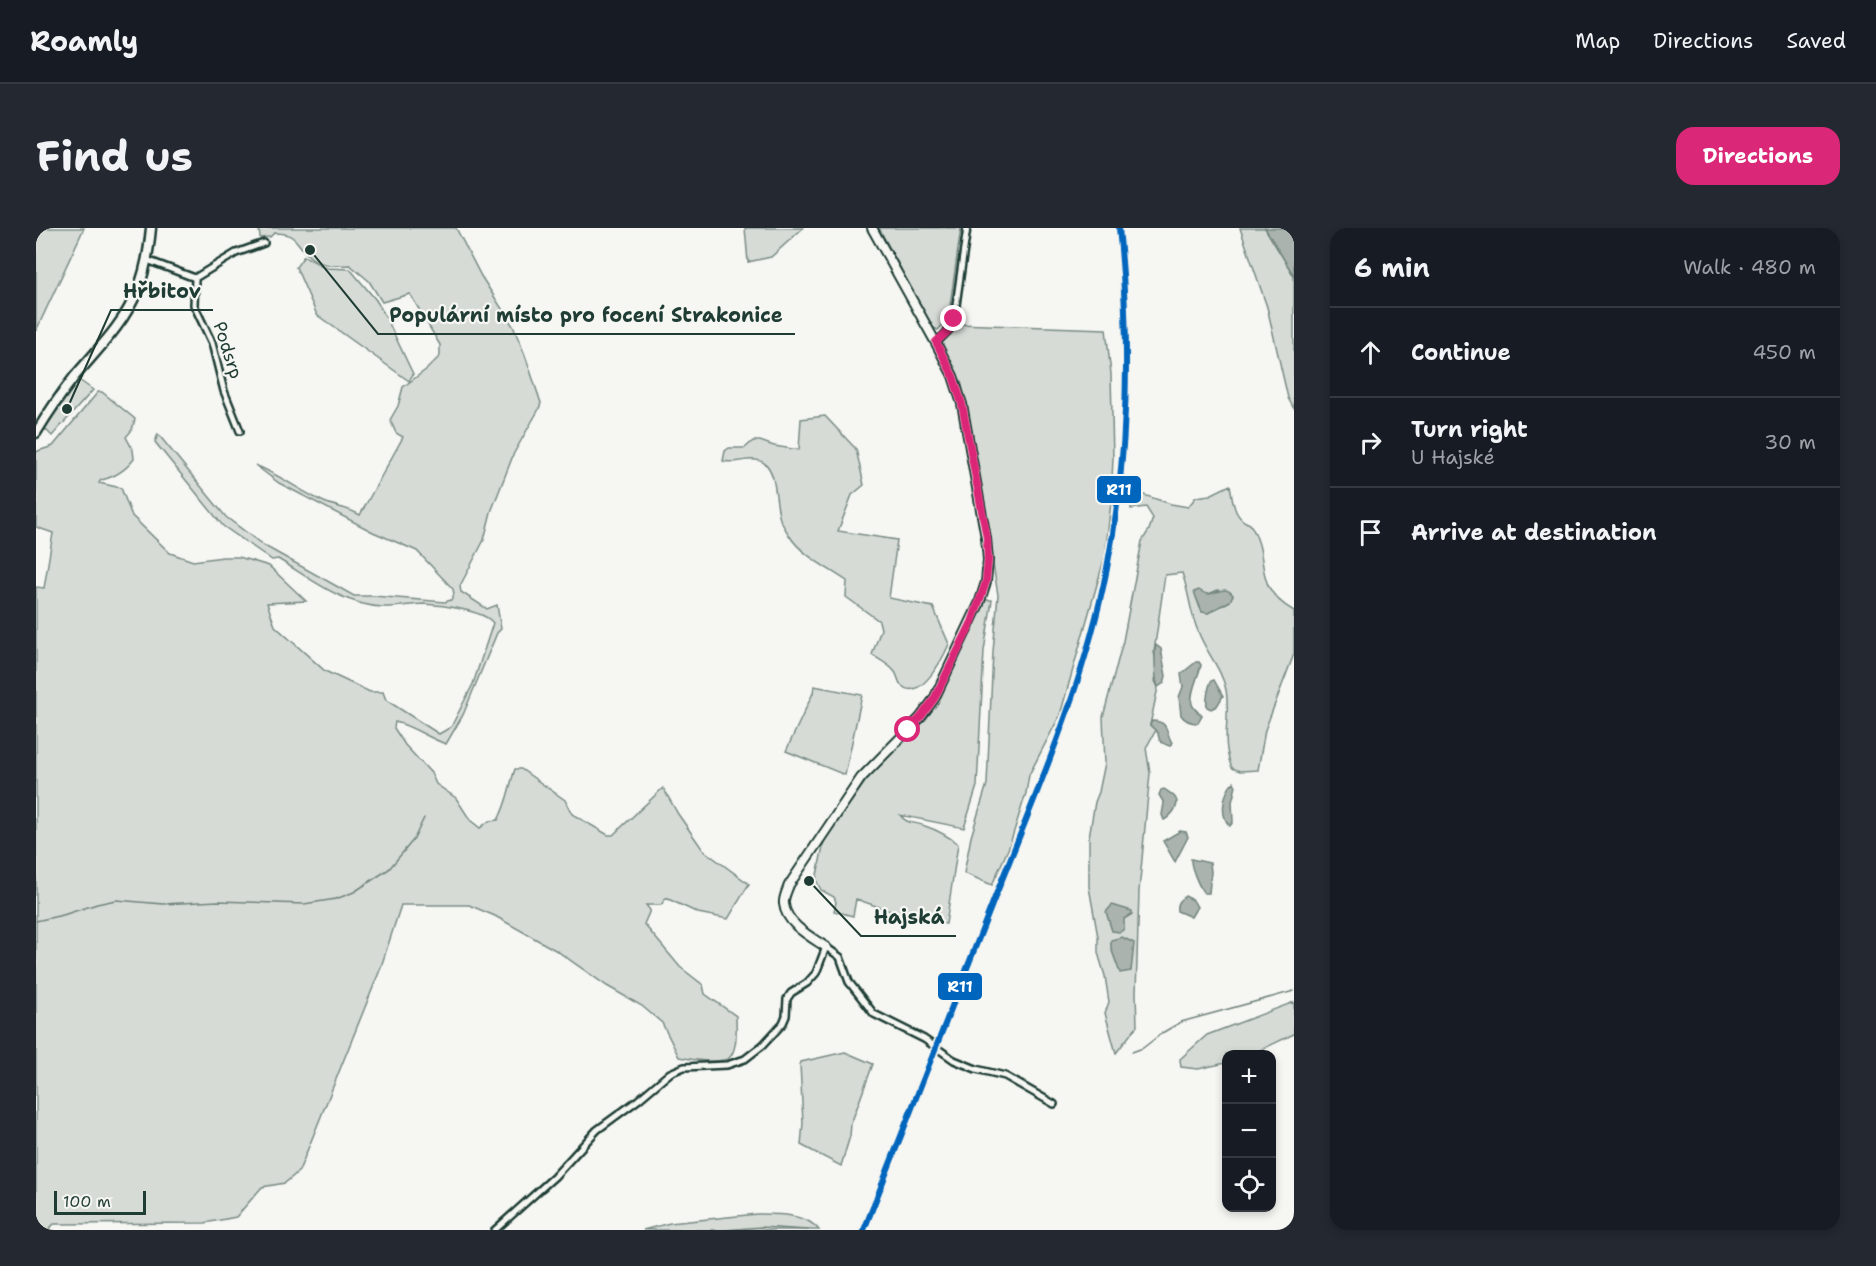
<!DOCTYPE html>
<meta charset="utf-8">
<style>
body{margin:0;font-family:"Shantell Sans",sans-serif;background:#242831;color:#f1f3f6}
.controls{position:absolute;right:18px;bottom:18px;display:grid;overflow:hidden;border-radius:12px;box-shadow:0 3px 9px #0003}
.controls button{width:54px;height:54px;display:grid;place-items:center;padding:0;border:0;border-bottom:2px solid #363941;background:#171b24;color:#f1f3f6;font:30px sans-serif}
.scale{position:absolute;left:18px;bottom:15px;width:92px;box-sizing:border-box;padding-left:6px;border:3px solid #1f3d34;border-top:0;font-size:16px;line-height:21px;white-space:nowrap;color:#1f3d34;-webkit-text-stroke:4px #f6f6f2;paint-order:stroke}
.stop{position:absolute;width:18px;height:18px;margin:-14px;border:4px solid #db2777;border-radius:50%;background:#fff}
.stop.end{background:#db2777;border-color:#fff;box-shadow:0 2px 6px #0008}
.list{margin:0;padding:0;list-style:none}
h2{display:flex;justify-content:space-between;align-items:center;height:78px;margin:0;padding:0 24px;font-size:26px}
h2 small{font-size:20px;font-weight:400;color:#9ea1a6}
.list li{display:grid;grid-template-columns:39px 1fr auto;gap:18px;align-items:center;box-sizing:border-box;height:90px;padding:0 24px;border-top:2px solid #363941}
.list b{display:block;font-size:22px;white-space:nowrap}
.list p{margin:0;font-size:20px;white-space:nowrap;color:#9ea1a6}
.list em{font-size:20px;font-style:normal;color:#9ea1a6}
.icon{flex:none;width:33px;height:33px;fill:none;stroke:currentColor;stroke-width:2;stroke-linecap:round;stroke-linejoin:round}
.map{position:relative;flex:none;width:1258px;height:1002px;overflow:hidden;border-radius:18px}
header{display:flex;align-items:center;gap:36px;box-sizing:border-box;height:84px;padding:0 30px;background:#171b24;border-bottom:2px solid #363941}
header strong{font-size:28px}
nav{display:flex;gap:33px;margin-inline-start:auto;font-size:21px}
.intro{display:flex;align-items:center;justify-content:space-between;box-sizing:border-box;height:144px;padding:0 36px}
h1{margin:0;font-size:42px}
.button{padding:15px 27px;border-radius:18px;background:#db2777;color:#fff;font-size:21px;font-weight:700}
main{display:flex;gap:36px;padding:0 36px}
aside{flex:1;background:#171b24;border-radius:18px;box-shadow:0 3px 9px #0003}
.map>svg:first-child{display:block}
.green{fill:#d6dbd6;stroke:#7a8c85;stroke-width:1.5;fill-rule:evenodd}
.water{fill:#aab3ae;stroke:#72847d;stroke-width:1.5}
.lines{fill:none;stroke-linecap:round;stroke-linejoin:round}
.stream{stroke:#72847d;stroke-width:1.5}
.street-casing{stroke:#1f3d34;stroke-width:10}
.secondary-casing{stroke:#1f3d34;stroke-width:12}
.primary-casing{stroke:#1f3d34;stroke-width:13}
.street{stroke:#f6f6f2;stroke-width:5}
.secondary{stroke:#f6f6f2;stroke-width:8}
.primary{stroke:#f6f6f2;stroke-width:8}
.rail-1-casing{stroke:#f6f6f2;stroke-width:10}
.rail-1{stroke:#0065bd;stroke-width:6}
.route{stroke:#db2777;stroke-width:8}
.labels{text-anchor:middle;stroke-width:4.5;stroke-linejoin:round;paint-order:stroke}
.street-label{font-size:18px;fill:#1f3d34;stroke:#f6f6f2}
.leader{fill:none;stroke:#1f3d34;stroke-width:2}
.callout-dot{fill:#1f3d34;stroke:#f6f6f2;stroke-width:2}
.callout-label{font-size:20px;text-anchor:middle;font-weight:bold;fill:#1f3d34;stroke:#f6f6f2;stroke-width:4.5;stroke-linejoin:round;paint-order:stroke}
.line-badge{stroke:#f6f6f2;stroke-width:2}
.badge-label{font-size:16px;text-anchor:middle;font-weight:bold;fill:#fff}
</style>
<header>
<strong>Roamly</strong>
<nav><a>Map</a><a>Directions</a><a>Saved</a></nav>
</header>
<div class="intro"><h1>Find us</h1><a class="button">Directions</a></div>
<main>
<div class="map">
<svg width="1258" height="1002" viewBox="0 0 1258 1002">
<rect width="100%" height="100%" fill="#f6f6f2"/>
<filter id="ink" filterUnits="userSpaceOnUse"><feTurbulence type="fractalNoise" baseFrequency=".0167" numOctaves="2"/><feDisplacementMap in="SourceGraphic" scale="12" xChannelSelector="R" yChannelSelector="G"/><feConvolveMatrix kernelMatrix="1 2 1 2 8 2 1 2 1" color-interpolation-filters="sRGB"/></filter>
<g filter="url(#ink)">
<!-- green -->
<path class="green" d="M0,0H48L0,103Z
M223,0H420L445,48L477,98L489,127L505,175L503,181L478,225L455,284L448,312L424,358L425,364L451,381L461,377L465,401L461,405L427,487L410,516C392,510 377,498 359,494L358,500L369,517L395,545L400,556L420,570L434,592L444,600L453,593L462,592C471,576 473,559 479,541H485L529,572L536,586L572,607H577L627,560L642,586L667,622L713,656L692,691L662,685L630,670L625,677H610L614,682L608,696L644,739L667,757L669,766L700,788C700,799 702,820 694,829C686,837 653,831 643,829L626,795L606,778L571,758L521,723L459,688L433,677H365L344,742L263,943L249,955L226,959L200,989L169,995L18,996L12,1002H0V359L8,360L17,305L0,299V225L2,223L17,218L62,164H66L99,191L96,202L90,209L97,222L98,231C89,243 79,249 65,252L63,255L85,260L96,288L134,325L157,333L187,329H203L233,338L270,373L231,375L239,398L289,443L334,464H347L350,472L403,506L415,499L437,456L457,395C448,382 404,377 388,376C374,376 360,380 346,379C307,377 274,350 242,331L236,332L187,298L119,214L122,206L190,289L227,317L318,368H337L409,374L415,372L418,366L417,361L381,323L337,304L243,255L219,237C244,247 264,263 288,274C300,279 313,280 324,287L367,209L360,205L354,192L362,178L367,159L391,141L404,128V117L374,66L346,74L333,53L314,37C297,38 281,38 269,24C258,11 258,5 238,5L234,9L224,10Z
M709,0H767L735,29L712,34Z
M843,0H925L912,91L902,102L896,99Z
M1204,0H1229L1258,48V181L1252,170L1231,79Z
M268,28L290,40L314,41L340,72L350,89L377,146L373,153L281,87L260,39Z
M920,96L1070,101L1075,146L1077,230L1075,274L1069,328L1024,487L993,547L990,565L973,619L956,657L928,645L935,609L951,556L957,424L962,367L937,213L925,153L906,121V114L915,105Z
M43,152L57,162L16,208L8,200Z
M789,188L820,221L828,257L816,267L802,303L861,312L853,370L897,379L913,416C908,428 884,476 865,457C862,454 862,448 859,444C854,437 844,432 836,427L845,401L843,393L810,369L811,353C792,340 765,327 753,307C750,302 746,296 744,291C739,276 741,243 728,235C716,227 699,237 687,233L689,223L693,220H709L717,213H724L738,218L763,222L765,191Z
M1194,257C1197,273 1197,290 1214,296C1236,330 1214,358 1258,383V426L1229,502L1222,542L1204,543L1196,540C1184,511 1195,491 1190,462C1186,441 1169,423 1162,403C1154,385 1153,364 1146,345L1129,347L1118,424L1121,439L1119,453L1122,459L1114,497L1120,502L1110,520L1114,545L1103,663L1100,766L1101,798L1080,825L1069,785L1073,774L1069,748L1062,725V709L1053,659V609L1059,574L1063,564L1069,535L1067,489L1087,413L1106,313L1113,302L1117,290L1110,279L1095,281L1096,263L1135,276L1152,279L1160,269L1174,267ZM1182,362L1194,373L1172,385L1164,380L1161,371Z
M950,372H956L948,423L941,558L928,600L864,587C870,596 879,594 889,598C901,602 912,608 922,616L910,696L877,691L820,671L817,688L798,683L800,674L798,669L785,662L780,652L788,613L795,602L839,540L894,485L904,470L924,425Z
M778,458L826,467L809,547L750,523L777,465Z
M1258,774V806L1216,826H1190V835L1162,841L1145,839L1144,831L1171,807Z
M809,824L837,836L815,896L814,908L805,938L765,917L767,895L764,836L765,834Z
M721,986C740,986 770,985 783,1002H607L634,995Z"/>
<!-- water -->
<path class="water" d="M1229,0H1258V48Z
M1163,362C1166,364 1170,366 1173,366C1183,365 1189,357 1197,367L1194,373L1172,385L1166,384L1158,364Z
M1120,417L1125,421L1130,448L1128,455L1122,459C1119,454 1118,423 1120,417Z
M1160,434H1163L1165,437C1163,447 1153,466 1156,476C1157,481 1163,484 1166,488L1162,495C1155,495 1149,493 1145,487L1143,469L1147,459L1145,446Z
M1178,452L1187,468L1181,478L1175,481L1171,479C1170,472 1172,460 1175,453Z
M1116,493C1133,493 1129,503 1136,515L1134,518C1125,515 1123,514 1122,505L1114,497Z
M1198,554L1200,558L1196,574L1197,594L1194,598C1183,588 1187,564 1198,554Z
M1128,561C1131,563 1139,568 1140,571C1144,578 1134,589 1128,592L1126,587L1128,575L1123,567L1125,562Z
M1144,603L1150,604L1152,609L1139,634L1127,613Z
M1155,631L1174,635L1175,644L1173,665H1168C1163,659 1154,638 1155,631Z
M1149,668L1157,672L1161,679L1155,689L1141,683C1140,675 1143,672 1149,668Z
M1076,677L1096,683V686L1088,691V701L1084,704L1076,703L1070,684Z
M1086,709L1098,715L1095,743L1084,745L1075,720V712Z"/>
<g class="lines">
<!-- stream -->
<path class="stream" d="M0,693L27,687L61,676L80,672L127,676L182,673L268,676L300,671L318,664L353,641L378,611L388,590
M1096,824L1107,820L1126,805L1145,794L1258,763
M688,1002L725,999L772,1002"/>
<!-- street casing -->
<g class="street-casing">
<path id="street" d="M111,32L159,50L158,77L176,115L188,163L204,203
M159,50L200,25L228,15
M900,115L913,102L918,91L931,0
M459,1002L518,949L561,902L602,872L634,845L648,839L691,837L709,831L727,817L747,795L750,788L751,771L755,765L771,755L780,745L790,719L804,729L813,754L838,786L888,811L918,832L940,841L969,848L1018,876"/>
</g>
<!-- secondary casing -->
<g class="secondary-casing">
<path id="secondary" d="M790,719C775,709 750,696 748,676C747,670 751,663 753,657L825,550L884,490L898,471L943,376L950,354L952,332L950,310L926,176L917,148L900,115L836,0"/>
</g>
<!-- primary casing -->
<g class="primary-casing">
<path id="primary" d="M0,205C12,185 25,166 39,148C62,121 88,96 101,63C110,43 113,22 115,0"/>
</g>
<!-- street -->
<use href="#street" class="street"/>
<!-- secondary -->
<use href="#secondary" class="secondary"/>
<!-- primary -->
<use href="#primary" class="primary"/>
<!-- rail-1 casing -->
<g class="rail-1-casing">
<path id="rail-1" d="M828,1002C872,891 915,780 959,669C1002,561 1049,455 1071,340C1093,226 1095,116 1083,0"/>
</g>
<!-- rail-1 -->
<use href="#rail-1" class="rail-1"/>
</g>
</g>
<g class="lines" filter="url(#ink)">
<!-- route -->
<path class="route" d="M872,502L884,490L898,471L936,394L950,354L952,332L951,310L926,176L917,148L900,114L913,102L918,91"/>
</g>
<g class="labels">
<!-- street labels -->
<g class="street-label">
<text transform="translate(192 122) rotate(72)" y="6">Podsrp</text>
</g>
</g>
<!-- callouts -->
<path class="leader" d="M31 181L75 82H177M274 22L342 106H759M773 653L825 708H920"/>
<g class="callout-dot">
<circle cx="31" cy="181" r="6"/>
<circle cx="274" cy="22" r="6"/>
<circle cx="773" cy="653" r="6"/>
</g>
<g class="callout-label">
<text x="126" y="70">Hřbitov</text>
<text x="550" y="94">Populární místo pro focení Strakonice</text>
<text x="873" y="696">Hajská</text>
</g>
<g class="line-badge">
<rect x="1060" y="247" width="46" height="29" rx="6" fill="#0065bd"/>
<rect x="901" y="744" width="46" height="29" rx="6" fill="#0065bd"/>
</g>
<g class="badge-label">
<text x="1083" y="267">R11</text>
<text x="924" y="764">R11</text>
</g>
</svg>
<div class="controls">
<button>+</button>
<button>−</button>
<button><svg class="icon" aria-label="locate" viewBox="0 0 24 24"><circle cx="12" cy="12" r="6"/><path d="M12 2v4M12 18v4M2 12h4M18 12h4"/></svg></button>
</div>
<div class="scale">100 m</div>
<div class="stop" style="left:872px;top:502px"></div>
<div class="stop end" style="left:918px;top:91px"></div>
</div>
<aside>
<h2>6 min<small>Walk · 480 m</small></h2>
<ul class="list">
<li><svg class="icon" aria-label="ahead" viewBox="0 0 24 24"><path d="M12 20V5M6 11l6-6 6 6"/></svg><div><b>Continue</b></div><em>450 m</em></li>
<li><svg class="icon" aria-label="right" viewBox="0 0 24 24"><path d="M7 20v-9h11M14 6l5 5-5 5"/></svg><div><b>Turn right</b><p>U Hajské</p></div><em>30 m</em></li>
<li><svg class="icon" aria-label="arrive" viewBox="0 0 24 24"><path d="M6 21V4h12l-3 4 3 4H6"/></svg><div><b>Arrive at destination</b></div></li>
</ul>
</aside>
</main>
